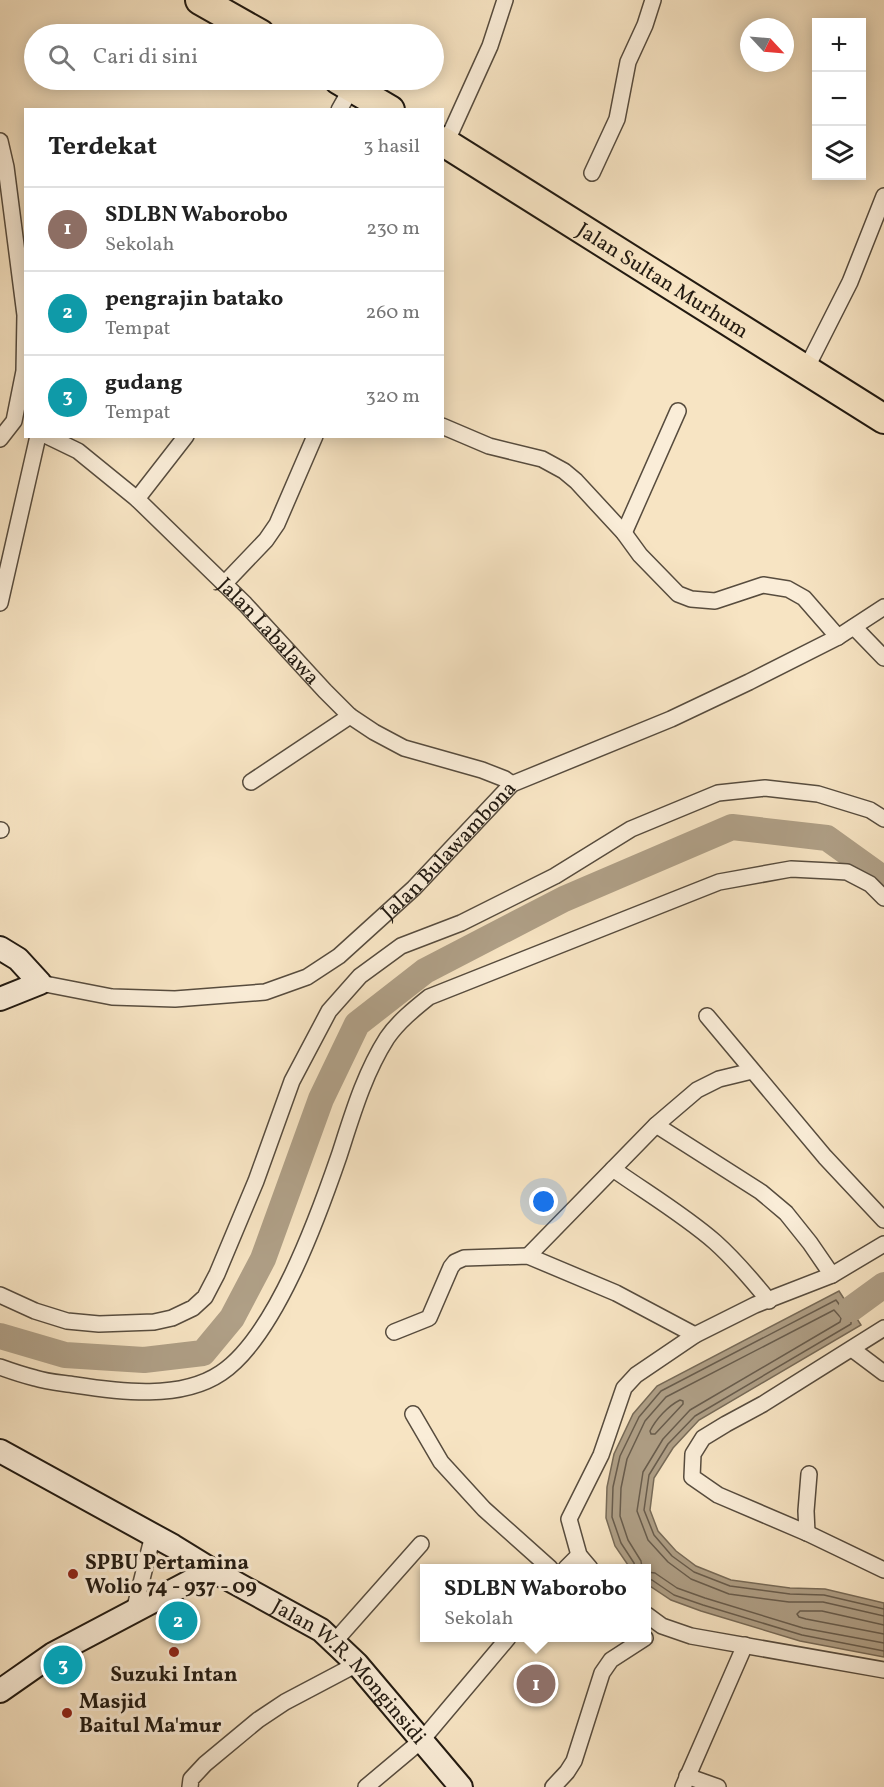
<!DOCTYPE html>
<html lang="id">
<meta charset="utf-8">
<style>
body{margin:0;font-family:Vollkorn,serif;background:#f2f2f2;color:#222}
.controls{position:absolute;right:18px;top:18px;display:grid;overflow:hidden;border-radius:0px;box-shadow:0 3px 15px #0003}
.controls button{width:54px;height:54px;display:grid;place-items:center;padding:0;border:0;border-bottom:2px solid #e0e0e0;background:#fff;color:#222;font:30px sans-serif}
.compass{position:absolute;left:740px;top:18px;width:54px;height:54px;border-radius:50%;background:#fff;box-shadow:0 3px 15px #0003;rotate:116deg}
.you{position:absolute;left:544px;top:1202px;width:21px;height:21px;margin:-15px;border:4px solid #fff;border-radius:50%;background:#1a73e8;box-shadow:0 0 0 9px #1a73e833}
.badge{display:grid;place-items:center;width:39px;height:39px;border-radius:50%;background:#0f766e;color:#fff;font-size:20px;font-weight:700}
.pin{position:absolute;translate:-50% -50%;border:3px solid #fff;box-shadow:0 2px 6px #0006}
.popup{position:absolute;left:420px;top:1564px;width:231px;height:78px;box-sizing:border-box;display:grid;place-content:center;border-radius:0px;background:#fff;filter:drop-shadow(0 2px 4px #0005);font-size:20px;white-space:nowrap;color:#767676}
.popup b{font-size:22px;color:#222}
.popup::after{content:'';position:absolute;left:50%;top:100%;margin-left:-12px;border:12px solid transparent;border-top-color:#fff}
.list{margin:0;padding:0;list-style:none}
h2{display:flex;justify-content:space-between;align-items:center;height:78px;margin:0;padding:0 24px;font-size:26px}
h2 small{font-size:20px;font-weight:400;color:#767676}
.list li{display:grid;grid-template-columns:39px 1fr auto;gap:18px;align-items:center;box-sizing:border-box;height:84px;padding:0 24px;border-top:2px solid #e0e0e0}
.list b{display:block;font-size:22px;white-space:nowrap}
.list p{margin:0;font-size:20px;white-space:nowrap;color:#767676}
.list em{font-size:20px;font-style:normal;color:#767676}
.icon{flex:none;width:33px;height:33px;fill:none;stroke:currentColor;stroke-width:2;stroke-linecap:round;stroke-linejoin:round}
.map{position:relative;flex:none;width:884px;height:1787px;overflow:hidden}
.search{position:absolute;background:#fff;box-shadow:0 3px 15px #0003;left:24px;top:24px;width:420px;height:66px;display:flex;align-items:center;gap:15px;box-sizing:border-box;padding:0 21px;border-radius:33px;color:#767676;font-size:22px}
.panel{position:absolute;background:#fff;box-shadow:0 3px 15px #0003;left:24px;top:108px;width:420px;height:330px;border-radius:0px}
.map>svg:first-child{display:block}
.water{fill:#af9f86;stroke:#776a57;stroke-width:1.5}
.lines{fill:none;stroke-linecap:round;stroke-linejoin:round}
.shore{stroke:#685c4c;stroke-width:1.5}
.river{stroke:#af9f86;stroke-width:26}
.street-casing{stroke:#574c3e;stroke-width:18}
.secondary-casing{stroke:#221a11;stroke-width:26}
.highway-casing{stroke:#221a11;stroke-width:32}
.street{stroke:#faedd8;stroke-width:15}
.secondary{stroke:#faedd8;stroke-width:22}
.highway{stroke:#f7e4c3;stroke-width:28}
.poi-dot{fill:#8f2418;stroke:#faedd8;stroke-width:2}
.labels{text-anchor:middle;stroke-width:6;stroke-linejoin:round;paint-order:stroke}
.street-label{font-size:21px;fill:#221a11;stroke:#faedd8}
.poi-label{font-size:21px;font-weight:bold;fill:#221a11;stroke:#faedd8;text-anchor:start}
</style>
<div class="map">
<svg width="884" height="1787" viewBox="0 0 884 1787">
<rect width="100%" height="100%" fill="#f7e4c3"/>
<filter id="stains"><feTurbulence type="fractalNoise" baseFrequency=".00333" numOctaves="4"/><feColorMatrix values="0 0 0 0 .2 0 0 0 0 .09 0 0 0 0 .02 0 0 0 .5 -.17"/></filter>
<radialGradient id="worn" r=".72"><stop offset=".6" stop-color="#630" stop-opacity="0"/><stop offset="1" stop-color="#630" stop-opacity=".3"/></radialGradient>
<!-- water -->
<path class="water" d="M839,1291L861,1325L699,1420L673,1448L654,1478L650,1510L658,1531L676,1551L696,1566L731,1580L790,1588L825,1589L884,1603V1657L800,1641L701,1611L671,1600L647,1584V1568H630L615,1546L606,1518L607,1487L614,1454L633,1414L657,1386Z"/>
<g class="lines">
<!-- shore -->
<path class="shore" d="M680,1400L683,1401V1404L655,1434H651L650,1431C656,1419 668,1406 680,1400Z
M635,1568L634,1563L621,1543L612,1517L613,1487L620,1456L639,1417L661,1391L836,1300L851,1321V1324L695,1416L668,1444L649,1475L644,1510L654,1535L672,1556L694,1572L730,1586L790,1594L824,1595L884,1609
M642,1568L641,1561L628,1540L620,1516L621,1488L627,1459L645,1421L666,1397L834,1310L841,1318L840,1322L690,1410L663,1439L643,1472L637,1511L648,1540L668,1562L691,1579L729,1594L789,1602H823L884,1616
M647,1572L655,1573L677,1588L705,1598L803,1628L884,1643
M647,1579L652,1580L674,1595L703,1605L802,1635L884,1651
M884,1625L822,1611H800L797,1614L799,1617L806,1619L884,1634"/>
<!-- river -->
<path class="river" d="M851,1309L884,1285
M0,1336L65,1355L144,1360L203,1353L232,1318L263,1259L321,1099L357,1024L425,971L564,899L732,827L827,838L884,879"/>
<!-- street casing -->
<g class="street-casing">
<g id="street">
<path d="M339,110L352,87"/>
<path d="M0,141L6,167L25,315L24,371L14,421L0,439"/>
<path d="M446,143L490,46L505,0"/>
<path d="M592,173L617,119L628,62L645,25L653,0"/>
<path d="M806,369L850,282L884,196"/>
<path d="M442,426L489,446L542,459L564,471L576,481L624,533L640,555L678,594L691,599L715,601L763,585L788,589L804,598L838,637"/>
<path id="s1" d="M47,436L78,451L137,499L245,604L325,691L350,716L374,732L404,748L482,770L505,779L512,784"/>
<path d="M137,499L186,436"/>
<path d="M624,533L678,411"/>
<path d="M224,584L266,540L277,524L315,436"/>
<path d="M0,603L38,436"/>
<path d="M854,627L884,658"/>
<path d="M251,782L350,716"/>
<path d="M0,830H1"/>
<path id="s2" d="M40,983L112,997L175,999L265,992L307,977L339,956L414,888L512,784L671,719L749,682L838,637L884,607"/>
<path d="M707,1016L825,1157L884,1220"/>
<path d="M656,1125L761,1192L786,1213L810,1243L832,1275"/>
<path d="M613,1169C647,1193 684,1215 715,1242C735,1260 752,1280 769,1301"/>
<path d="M528,1256L656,1125L697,1090L719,1079L752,1071"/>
<path d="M0,1295L35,1311L67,1321L99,1324L154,1322L172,1318L193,1308L205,1297L217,1274L256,1181L292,1081L329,1011L360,976L401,946L461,923L555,876L631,829L718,793L765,788L818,794L870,810L884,819"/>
<path d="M884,1328L763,1404L726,1424L703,1438L693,1454L692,1477L718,1495L807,1533L884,1570"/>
<path d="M394,1332L429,1318L451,1267L455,1262L464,1258L528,1256L616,1293L695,1335"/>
<path d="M852,1349L884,1373"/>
<path d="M0,1367C11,1371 23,1375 35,1378C47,1382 62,1383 75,1385C120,1392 181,1400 221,1373C275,1337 318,1217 339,1156C352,1116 364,1074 387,1038C398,1022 414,1009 429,997L719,882L791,869L831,871L847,872L870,884L884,898"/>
<path d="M413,1414L441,1462L484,1509L550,1568"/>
<path d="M807,1533L806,1511L809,1474"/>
<path d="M566,1568L579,1555"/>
<path d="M590,1568L579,1555L569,1519L601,1455L624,1388L636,1375L695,1335L755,1305L832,1275L884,1244"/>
<path d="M134,1611L153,1535"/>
<path d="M647,1615L662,1626L691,1636L884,1670"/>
<path d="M335,1641L421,1544"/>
<path d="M687,1776L718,1787"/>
<path d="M190,1787L191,1779L205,1764L258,1720L285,1702L357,1664"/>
<path d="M366,1787L422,1740L508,1638"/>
<path d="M553,1787L567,1772L574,1761L602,1673L611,1660L645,1638"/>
<path d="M683,1787L745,1645"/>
</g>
</g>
<!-- secondary casing -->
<g class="secondary-casing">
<g id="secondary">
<path d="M0,948L18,959L40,983L0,999"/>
<path id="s3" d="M0,1451L173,1546L212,1570L321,1630L357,1664L461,1787"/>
<path d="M0,1691L53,1654L212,1570"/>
</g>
</g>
<!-- highway casing -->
<g class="highway-casing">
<g id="highway">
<path d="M200,0L260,34"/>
<path d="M339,80L390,110"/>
<path id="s4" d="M442,141L884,419"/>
</g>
</g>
<!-- street -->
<use href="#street" class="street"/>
<!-- secondary -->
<use href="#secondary" class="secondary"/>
<!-- highway -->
<use href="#highway" class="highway"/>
</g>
<!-- markers -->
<g class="poi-dot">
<circle cx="73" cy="1574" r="6"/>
<circle cx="174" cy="1652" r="6"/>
<circle cx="67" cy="1713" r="6"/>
</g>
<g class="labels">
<!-- street labels -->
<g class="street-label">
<text dy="7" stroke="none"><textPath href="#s4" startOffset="261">Jalan Sultan Murhum</textPath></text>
<text dy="7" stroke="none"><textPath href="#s1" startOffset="297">Jalan Labalawa</textPath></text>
<text dy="7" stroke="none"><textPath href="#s2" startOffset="462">Jalan Bulawambona</textPath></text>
<text dy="7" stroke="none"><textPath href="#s3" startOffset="416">Jalan W.R. Monginsidi</textPath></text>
</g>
<!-- poi labels -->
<g class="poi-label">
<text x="85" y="1569">SPBU Pertamina<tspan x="85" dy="24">Wolio 74 - 937 - 09</tspan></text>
<text x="174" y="1681" text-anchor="middle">Suzuki Intan</text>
<text x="79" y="1708">Masjid<tspan x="79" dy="24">Baitul Ma'mur</tspan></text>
</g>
</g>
<rect width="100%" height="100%" filter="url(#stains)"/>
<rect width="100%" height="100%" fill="url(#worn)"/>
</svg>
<div class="controls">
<button>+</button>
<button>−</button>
<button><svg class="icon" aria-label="layers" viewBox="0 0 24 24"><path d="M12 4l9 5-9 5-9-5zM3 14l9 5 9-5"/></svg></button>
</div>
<svg class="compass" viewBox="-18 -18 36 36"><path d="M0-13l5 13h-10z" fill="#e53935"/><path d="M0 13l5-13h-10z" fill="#767676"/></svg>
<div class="you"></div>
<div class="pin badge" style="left:536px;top:1684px;background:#8d6e63">1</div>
<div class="popup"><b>SDLBN Waborobo</b>Sekolah</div>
<div class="pin badge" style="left:178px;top:1621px;background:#0f9aa8">2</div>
<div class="pin badge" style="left:63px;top:1665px;background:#0f9aa8">3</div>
<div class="search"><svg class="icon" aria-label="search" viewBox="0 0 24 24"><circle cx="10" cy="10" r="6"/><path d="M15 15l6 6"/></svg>Cari di sini</div>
<section class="panel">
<h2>Terdekat<small>3 hasil</small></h2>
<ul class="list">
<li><span class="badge" style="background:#8d6e63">1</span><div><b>SDLBN Waborobo</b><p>Sekolah</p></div><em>230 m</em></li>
<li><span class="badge" style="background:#0f9aa8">2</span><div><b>pengrajin batako</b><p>Tempat</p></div><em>260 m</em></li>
<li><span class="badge" style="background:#0f9aa8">3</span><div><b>gudang</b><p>Tempat</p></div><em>320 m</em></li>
</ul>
</section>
</div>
